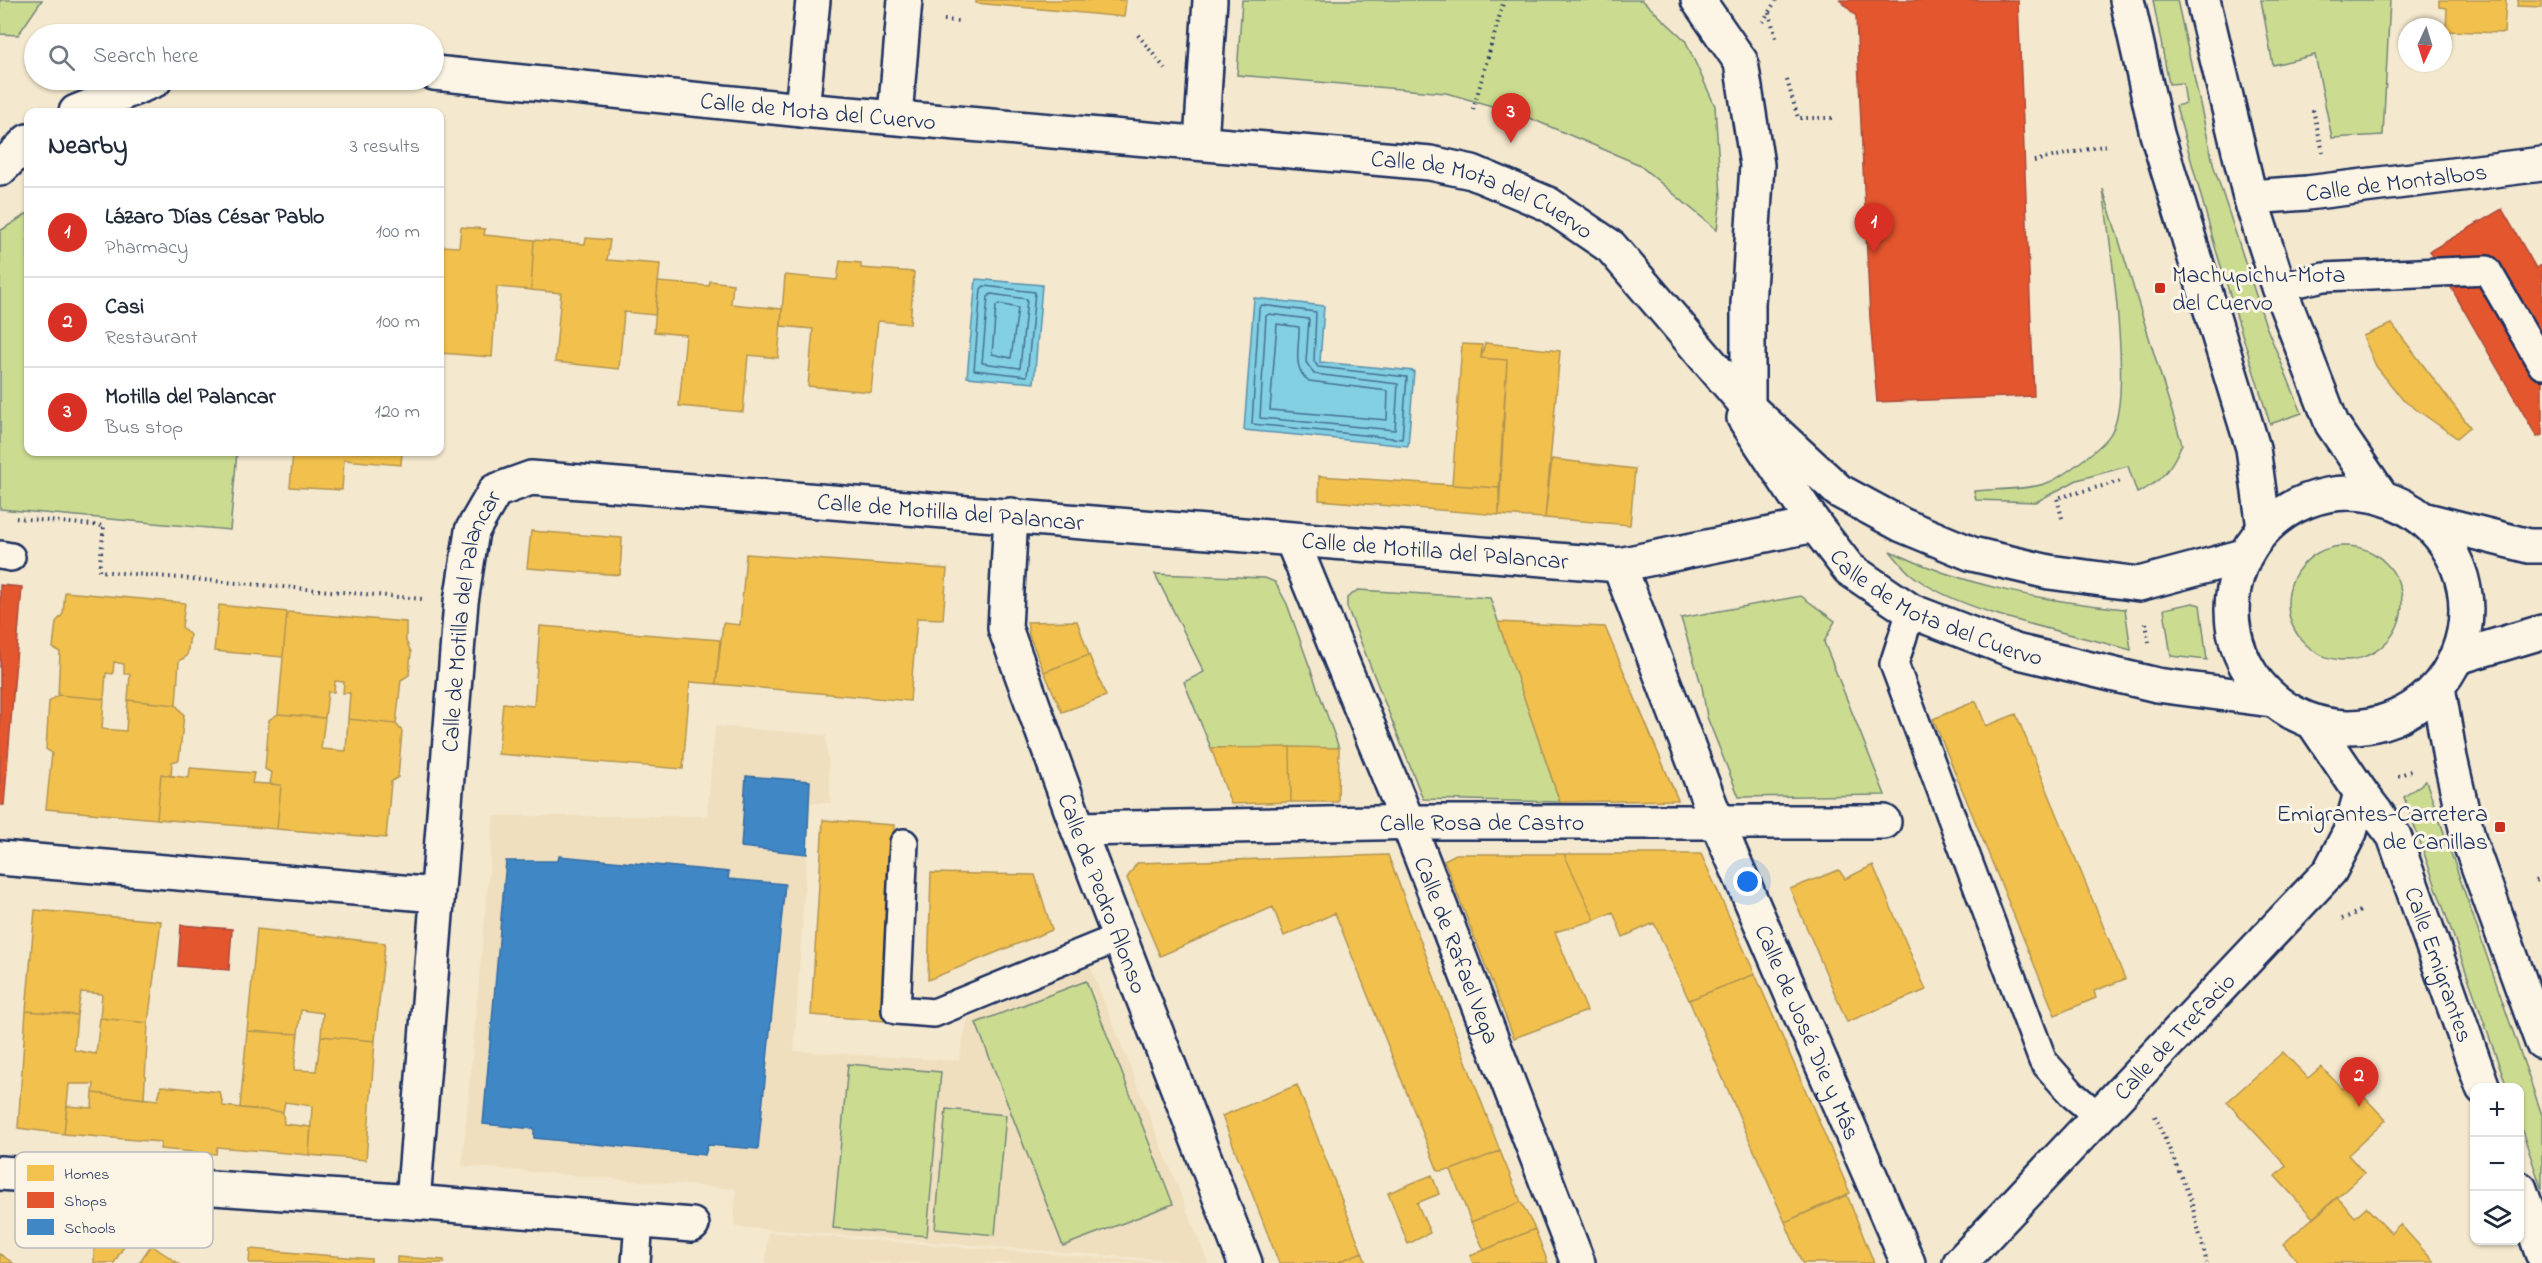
<!DOCTYPE html>
<meta charset="utf-8">
<style>
body{margin:0;font-family:"Indie Flower",sans-serif;background:#f2f2f3;color:#1f2937}
.controls{position:absolute;right:18px;bottom:18px;display:grid;overflow:hidden;border-radius:12px;box-shadow:0 2px 4px #0004}
.controls button{width:54px;height:54px;display:grid;place-items:center;padding:0;border:0;border-bottom:2px solid #e0e1e3;background:#fff;color:#1f2937;font:30px sans-serif}
.compass{position:absolute;left:2398px;top:18px;width:54px;height:54px;border-radius:50%;background:#fff;box-shadow:0 2px 4px #0004;rotate:184deg}
.you{position:absolute;left:1748px;top:882px;width:21px;height:21px;margin:-15px;border:4px solid #fff;border-radius:50%;background:#1a73e8;box-shadow:0 0 0 9px #1a73e833}
.badge{display:grid;place-items:center;width:39px;height:39px;border-radius:50%;background:#d93025;color:#fff;font-size:20px;font-weight:700}
.pin{position:absolute;translate:-50% -50px;filter:drop-shadow(0 2px 3px #0008)}
.pin::after{content:'';position:absolute;top:32px;width:21px;height:18px;background:inherit;clip-path:polygon(0 0,100% 0,50% 100%)}
.list{margin:0;padding:0;list-style:none}
h2{display:flex;justify-content:space-between;align-items:center;height:78px;margin:0;padding:0 24px;font-size:26px}
h2 small{font-size:20px;font-weight:400;color:#747a83}
.list li{display:grid;grid-template-columns:39px 1fr auto;gap:18px;align-items:center;box-sizing:border-box;height:90px;padding:0 24px;border-top:2px solid #e0e1e3}
.list b{display:block;font-size:22px;white-space:nowrap}
.list p{margin:0;font-size:20px;white-space:nowrap;color:#747a83}
.list em{font-size:20px;font-style:normal;color:#747a83}
.icon{flex:none;width:33px;height:33px;fill:none;stroke:currentColor;stroke-width:2;stroke-linecap:round;stroke-linejoin:round}
.map{position:relative;flex:none;width:2542px;height:1263px;overflow:hidden}
.search{position:absolute;background:#fff;box-shadow:0 2px 4px #0004;left:24px;top:24px;width:420px;height:66px;display:flex;align-items:center;gap:15px;box-sizing:border-box;padding:0 21px;border-radius:33px;color:#747a83;font-size:22px}
.panel{position:absolute;background:#fff;box-shadow:0 2px 4px #0004;left:24px;top:108px;width:420px;height:348px;border-radius:12px}
.map>svg:first-child{display:block}
.built{fill:#efdfbe}
.green{fill:#cbdc91;stroke:#738678;stroke-width:1.5}
.water{fill:#83d0e2;stroke:#5990ad;stroke-width:1.5}
.homes{fill:#f2c14e;stroke:#b29553;stroke-width:1.5}
.shops{fill:#e4572e;stroke:#a84b3c;stroke-width:1.5}
.schools{fill:#3f88c5;stroke:#346da6;stroke-width:1.5}
.lines{fill:none;stroke-linecap:round;stroke-linejoin:round}
.shore{stroke:#456f93;stroke-width:1.5}
.lane-casing{stroke:#1b2f5e;stroke-width:32}
.street-casing{stroke:#1b2f5e;stroke-width:38}
.secondary-casing{stroke:#1b2f5e;stroke-width:38}
.path{stroke:#1b2f5e;stroke-width:4;stroke-dasharray:1.5 4.5;stroke-linecap:butt}
.lane{stroke:#fcf5e5;stroke-width:27}
.street{stroke:#fcf5e5;stroke-width:33}
.secondary{stroke:#fcf5e5;stroke-width:33}
.poi-dot{fill:#c8321e;stroke:#fcf5e5;stroke-width:2}
.labels{text-anchor:middle;stroke-width:6;stroke-linejoin:round;paint-order:stroke}
.street-label{font-size:24px;fill:#1b2f5e;stroke:#fcf5e5}
.poi-label{font-size:24px;fill:#1b2f5e;stroke:#fcf5e5;text-anchor:start}
.key{fill:#fcf5e5;stroke:#b8babc;stroke-width:1.5}
.key-label{font-size:16px;fill:#1b2f5e}
</style>
<div class="map">
<svg width="2542" height="1263" viewBox="0 0 2542 1263">
<rect width="100%" height="100%" fill="#f4e8ce"/>
<filter id="ink" filterUnits="userSpaceOnUse"><feTurbulence type="fractalNoise" baseFrequency=".0167" numOctaves="2"/><feDisplacementMap in="SourceGraphic" scale="12" xChannelSelector="R" yChannelSelector="G"/><feConvolveMatrix kernelMatrix="1 2 1 2 8 2 1 2 1" color-interpolation-filters="sRGB"/></filter>
<g filter="url(#ink)">
<!-- built -->
<path class="built" d="M715,726L826,735L831,803H810L794,1051L959,1061L968,1018L1090,966L1208,1263L734,1227L736,1189L462,1166L494,816H707Z
M768,1232L1115,1259L1174,1263H766Z"/>
<!-- green -->
<path class="green" d="M0,0H42L18,35L0,34Z
M1242,0H1642L1685,40L1715,106L1721,197L1717,230L1638,164L1520,114L1446,93L1237,75Z
M2153,0H2177L2214,167L2266,326L2302,413L2270,424L2216,250L2176,106L2186,103L2183,83L2169,84Z
M2261,0H2390L2383,135L2332,138L2315,55L2273,65Z
M2103,189L2182,444C2171,468 2162,482 2137,493L2128,466L2077,480L2036,502L1976,500L1974,491C1994,489 2029,490 2047,483C2061,478 2104,446 2111,433C2134,398 2109,237 2103,189Z
M28,213V452H237L230,530L0,509V231Z
M2288 603a57 57 0 1 1 114 0a57 57 0 1 1-114 0Z
M1890,551C1965,586 2043,601 2125,609L2131,650C2071,633 1959,613 1912,575C1904,569 1897,559 1890,551Z
M1155,574L1265,578L1275,582L1287,604L1339,748H1211L1184,682L1204,672Z
M1358,590L1490,598L1560,802L1423,799L1347,607V598Z
M1801,596L1835,621L1824,642L1885,795L1739,797L1707,717L1702,687L1681,618Z
M2193,603L2200,605L2207,660L2171,656L2164,609Z
M2426,781L2542,1115V1190L2520,1125V1088L2507,1087L2404,797Z
M1086,981L1173,1204L1063,1246L976,1023Z
M848,1064L941,1072L927,1236L833,1228Z
M946,1109L1006,1115L995,1235L935,1229Z"/>
<!-- water -->
<path class="water" d="M976,279L1042,285L1034,383L967,377Z
M1254,298L1324,306L1320,362L1414,371L1408,446L1244,430Z"/>
<!-- homes -->
<path class="homes" d="M976,0H1126L1124,17L976,3Z
M2439,0H2506L2504,33L2446,31L2447,8L2439,7Z
M2518,0H2542V7L2517,6Z
M461,227L485,229L484,235L534,240L531,290L497,287L492,357L440,353V246L459,247Z
M586,238L610,240L607,260L660,264L655,315L624,312L619,369L555,362L561,293L531,290L534,240L585,244Z
M840,261L861,263V268L914,272L910,324L878,321L871,392L808,386L813,329L781,326L785,275L837,280Z
M710,281L733,284L731,304L782,309L778,358L748,355L743,412L679,406L686,335L654,332L658,282L709,286Z
M2392,324L2470,427L2457,438L2403,400L2376,366L2363,336Z
M1485,343L1560,351L1545,518L1499,515L1507,360L1481,358Z
M1462,344L1482,345L1481,358L1507,360L1499,488L1452,485Z
M293,452H402L401,465L344,460L342,490L290,487Z
M1552,459L1635,469L1630,525L1545,518Z
M1319,476L1499,488V515L1319,500Z
M531,531L622,538L620,575L527,568Z
M746,554L947,569L943,619L917,618L910,701L716,684L723,623L740,625Z
M65,592L185,603L182,627L190,635L187,656L179,661L176,705L128,700L130,674H124V664L114,662L113,674L106,673L104,699L58,695L60,652L53,648L56,622L63,614Z
M219,605L287,612L283,657L214,651Z
M287,612L406,622V641L411,652L409,675L401,680L396,724L348,719L350,693H343L344,682L335,681L334,692H328L325,718L278,714Z
M1077,621L1089,655L1044,672L1029,635L1027,622Z
M1498,622L1605,627L1678,800L1560,802Z
M540,626L720,640L716,684L690,682L683,769L498,754L503,703L534,706Z
M1089,655L1106,696L1062,712L1044,672Z
M58,695L104,699L102,729L126,731L128,700L176,705L184,715L179,760L172,762L171,776L161,774L157,819L46,809L52,753L46,749L49,702Z
M1976,701L1986,726L2016,714L2125,979L2094,991L2096,998L2055,1015L1933,719Z
M278,714L325,718L321,749L346,751L348,719L396,724L402,731L398,777L391,782L386,838L277,829L281,785L270,784L272,773L265,769L269,720Z
M1290,747L1339,748L1338,802H1291Z
M1290,747L1291,802L1231,804L1211,748Z
M190,768L254,773L252,783L281,785L277,829L157,819L161,774L189,778Z
M823,820L894,825L885,1021L811,1015Z
M1456,854H1564L1595,920L1555,932L1587,1011L1514,1038L1444,860Z
M1564,854H1701L1755,974L1689,1000L1654,923L1623,937L1613,912L1595,920Z
M1388,855L1500,1151L1451,1170L1438,1171L1335,913L1284,936L1273,907L1160,956L1127,878L1137,863Z
M1873,865L1926,990L1847,1022L1790,889L1839,870L1845,879Z
M931,873L1035,875L1052,930L928,980Z
M35,910L161,921L148,1023L100,1018L102,994L81,992L77,1015L26,1011Z
M257,929L385,943L375,1041L321,1036L323,1013L301,1010L298,1034L247,1031Z
M1755,974L1850,1193L1785,1222L1689,1000Z
M26,1011L77,1015L74,1050L96,1054L100,1018L148,1023L144,1099L93,1093L94,1084H69L64,1134L18,1128Z
M247,1031L298,1034L294,1070L316,1071L321,1036L375,1041L366,1160L309,1155L312,1106L285,1102L283,1112L240,1108Z
M2283,1052L2308,1078L2321,1067L2343,1089L2350,1082L2386,1120L2348,1155L2364,1173L2314,1219L2275,1176L2286,1166L2227,1102Z
M1297,1085L1362,1252L1336,1263H1279L1222,1116Z
M161,1086L220,1092L223,1106L283,1112L284,1124L311,1127L309,1155L217,1147L216,1154L160,1149L161,1142L64,1134L67,1106L92,1108L93,1093L158,1100Z
M1500,1151L1521,1202L1471,1222L1451,1170Z
M1432,1175L1439,1194L1417,1203L1430,1233L1408,1244L1388,1193Z
M1847,1195L1874,1263H1802L1785,1222Z
M2337,1197L2355,1217L2366,1207L2391,1233L2400,1224L2434,1262L2300,1263L2283,1244Z
M1521,1202L1535,1229L1484,1250L1471,1222Z
M1535,1229L1548,1263H1473L1470,1256Z
M94,1237L127,1241L114,1263H94Z
M151,1245L178,1263H139Z
M250,1249L371,1259V1263H249Z
M1362,1252L1366,1263H1336Z
M0,1254L13,1263H0Z
M397,1257L444,1260V1263H397Z"/>
<!-- shops -->
<path class="shops" d="M1840,0H2018L2034,396L1877,402L1870,318L1856,16Z
M2502,209L2536,268L2542,265V435L2537,437L2430,251Z
M0,585L22,587L4,805H0Z
M181,925L232,929L229,970L178,966Z"/>
<!-- schools -->
<path class="schools" d="M746,776L810,781L807,854L741,847Z
M559,856L729,872L728,879L785,884L758,1149L708,1145L705,1155L534,1138V1129L483,1124L506,861H558Z"/>
<g class="lines">
<!-- shore -->
<path class="shore" d="M984,286L1035,292L1027,376L974,370L981,289Z
M991,294L1027,299L1020,368L982,363L988,297Z
M999,304L1018,308L1011,358L992,354L996,306Z
M1262,305L1316,312L1314,361L1318,367L1407,377L1402,439L1252,424L1259,308Z
M1269,314L1309,319L1306,362L1314,374L1398,384L1395,430L1260,418L1266,316Z
M1277,324L1299,327C1300,346 1291,368 1309,381L1388,391L1387,420L1270,410Z"/>
<!-- lane casing -->
<g class="lane-casing">
<path id="lane" d="M2279,287L2324,277L2487,270L2542,365
M0,555L11,557
M1911,611L1894,664L2043,1061L2073,1095L2098,1116
M904,843L896,1010L934,1013L1120,937
M636,1263L639,1220"/>
</g>
<!-- street casing -->
<g class="street-casing">
<g id="street">
<path d="M1698,0L1741,62L1757,165L1748,304V407"/>
<path id="s1" d="M434,73L802,110L1373,158L1430,163L1472,172L1548,204L1611,247L1748,407L1839,491L1902,525L1972,554L2049,572L2139,584L2244,556"/>
<path d="M802,110L813,0"/>
<path d="M76,112L155,80"/>
<path d="M895,116L905,0"/>
<path d="M1201,143L1210,0"/>
<path d="M0,169L28,141"/>
<path id="s2" d="M2250,197L2307,193L2542,164"/>
<path id="s3" d="M1744,418L1815,525L1849,569L1911,611L2015,651L2157,685L2272,700"/>
<path id="s4" d="M1011,515L1005,628L1078,829L1245,1263"/>
<path id="s5" d="M1292,540L1408,823L1578,1263"/>
<path id="s6" d="M1619,565L1717,822L1908,1263"/>
<path id="s7" d="M1078,829L1424,822H1884"/>
<path d="M0,858L437,895"/>
<path d="M0,1173L413,1202L692,1225"/>
<path id="s8" d="M413,1202L461,602L472,531L495,491L531,478L1619,565L1815,525"/>
<path id="s9" d="M1960,1263L2330,871L2350,832L2361,793"/>
</g>
</g>
<!-- secondary casing -->
<g class="secondary-casing">
<g id="secondary">
<path d="M2127,0L2157,134L2253,448L2264,528"/>
<path d="M2203,0L2250,197L2279,287L2332,424L2382,497"/>
<circle cx="2349" cy="610" r="117"/>
<path d="M2426,520L2529,546H2542"/>
<path d="M2458,657L2542,632"/>
<path d="M2438,687L2450,758L2469,841L2542,1042"/>
<path id="s10" d="M2313,722L2361,793L2394,836L2483,1088"/>
<path d="M2520,1189L2542,1253"/>
</g>
</g>
<!-- path -->
<path class="path" d="M1769,13L1776,38
M944,20L958,21
M1763,22L1776,0
M1138,35L1166,70
M1787,80L1798,118H1832
M1473,110L1504,0
M2313,110L2323,152
M2034,161L2107,145
M16,518L104,526L99,571L422,599
M2062,518L2057,498L2121,481
M2146,623L2149,642
M2398,776L2413,770
M2536,881L2542,878
M2342,919L2363,910
M2155,1116L2190,1197L2207,1263"/>
<!-- lane -->
<use href="#lane" class="lane"/>
<!-- street -->
<use href="#street" class="street"/>
<!-- secondary -->
<use href="#secondary" class="secondary"/>
</g>
</g>
<!-- markers -->
<g class="poi-dot">
<rect x="2154" y="282" width="12" height="12" rx="3"/>
<rect x="2494" y="821" width="12" height="12" rx="3"/>
</g>
<g class="labels">
<!-- street labels -->
<g class="street-label">
<text dy="8" stroke="none"><textPath href="#s1" startOffset="386">Calle de Mota del Cuervo</textPath></text>
<text dy="8" stroke="none"><textPath href="#s2" startOffset="147">Calle de Montalbos</textPath></text>
<text dy="8" stroke="none"><textPath href="#s1" startOffset="1059">Calle de Mota del Cuervo</textPath></text>
<text dy="8" stroke="none"><textPath href="#s8" startOffset="1179">Calle de Motilla del Palancar</textPath></text>
<text dy="8" stroke="none"><textPath href="#s8" startOffset="1665">Calle de Motilla del Palancar</textPath></text>
<text dy="8" stroke="none"><textPath href="#s3" startOffset="280">Calle de Mota del Cuervo</textPath></text>
<text dy="8" stroke="none"><textPath href="#s8" startOffset="585">Calle de Motilla del Palancar</textPath></text>
<text dy="8" stroke="none"><textPath href="#s7" startOffset="404">Calle Rosa de Castro</textPath></text>
<text dy="8" stroke="none"><textPath href="#s4" startOffset="396">Calle de Pedro Alonso</textPath></text>
<text dy="8" stroke="none"><textPath href="#s5" startOffset="442">Calle de Rafael Vega</textPath></text>
<text dy="8" stroke="none"><textPath href="#s10" startOffset="276">Calle Emigrantes</textPath></text>
<text dy="8" stroke="none"><textPath href="#s6" startOffset="504">Calle de José Die y Más</textPath></text>
<text dy="8" stroke="none"><textPath href="#s9" startOffset="312">Calle de Trefacio</textPath></text>
</g>
<!-- poi labels -->
<g class="poi-label">
<text x="2172" y="282">Machupichu-Mota<tspan x="2172" dy="28">del Cuervo</tspan></text>
<text x="2488" y="821" text-anchor="end">Emigrantes-Carretera<tspan x="2488" dy="28">de Canillas</tspan></text>
</g>
</g>
<!-- legend -->
<rect x="15" y="1152" width="198" height="96" rx="9" class="key"/>
<rect x="27" y="1165" width="27" height="16" fill="#f2c14e"/>
<rect x="27" y="1192" width="27" height="16" fill="#e4572e"/>
<rect x="27" y="1219" width="27" height="16" fill="#3f88c5"/>
<g class="key-label">
<text x="64" y="1179">Homes</text>
<text x="64" y="1206">Shops</text>
<text x="64" y="1233">Schools</text>
</g>
</svg>
<div class="controls">
<button>+</button>
<button>−</button>
<button><svg class="icon" aria-label="layers" viewBox="0 0 24 24"><path d="M12 4l9 5-9 5-9-5zM3 14l9 5 9-5"/></svg></button>
</div>
<svg class="compass" viewBox="-18 -18 36 36"><path d="M0-13l5 13h-10z" fill="#e53935"/><path d="M0 13l5-13h-10z" fill="#747a83"/></svg>
<div class="you"></div>
<div class="pin badge" style="left:1874px;top:253px">1</div>
<div class="pin badge" style="left:2359px;top:1107px">2</div>
<div class="pin badge" style="left:1511px;top:143px">3</div>
<div class="search"><svg class="icon" aria-label="search" viewBox="0 0 24 24"><circle cx="10" cy="10" r="6"/><path d="M15 15l6 6"/></svg>Search here</div>
<section class="panel">
<h2>Nearby<small>3 results</small></h2>
<ul class="list">
<li><span class="badge">1</span><div><b>Lázaro Días César Pablo</b><p>Pharmacy</p></div><em>100 m</em></li>
<li><span class="badge">2</span><div><b>Casi</b><p>Restaurant</p></div><em>100 m</em></li>
<li><span class="badge">3</span><div><b>Motilla del Palancar</b><p>Bus stop</p></div><em>120 m</em></li>
</ul>
</section>
</div>
